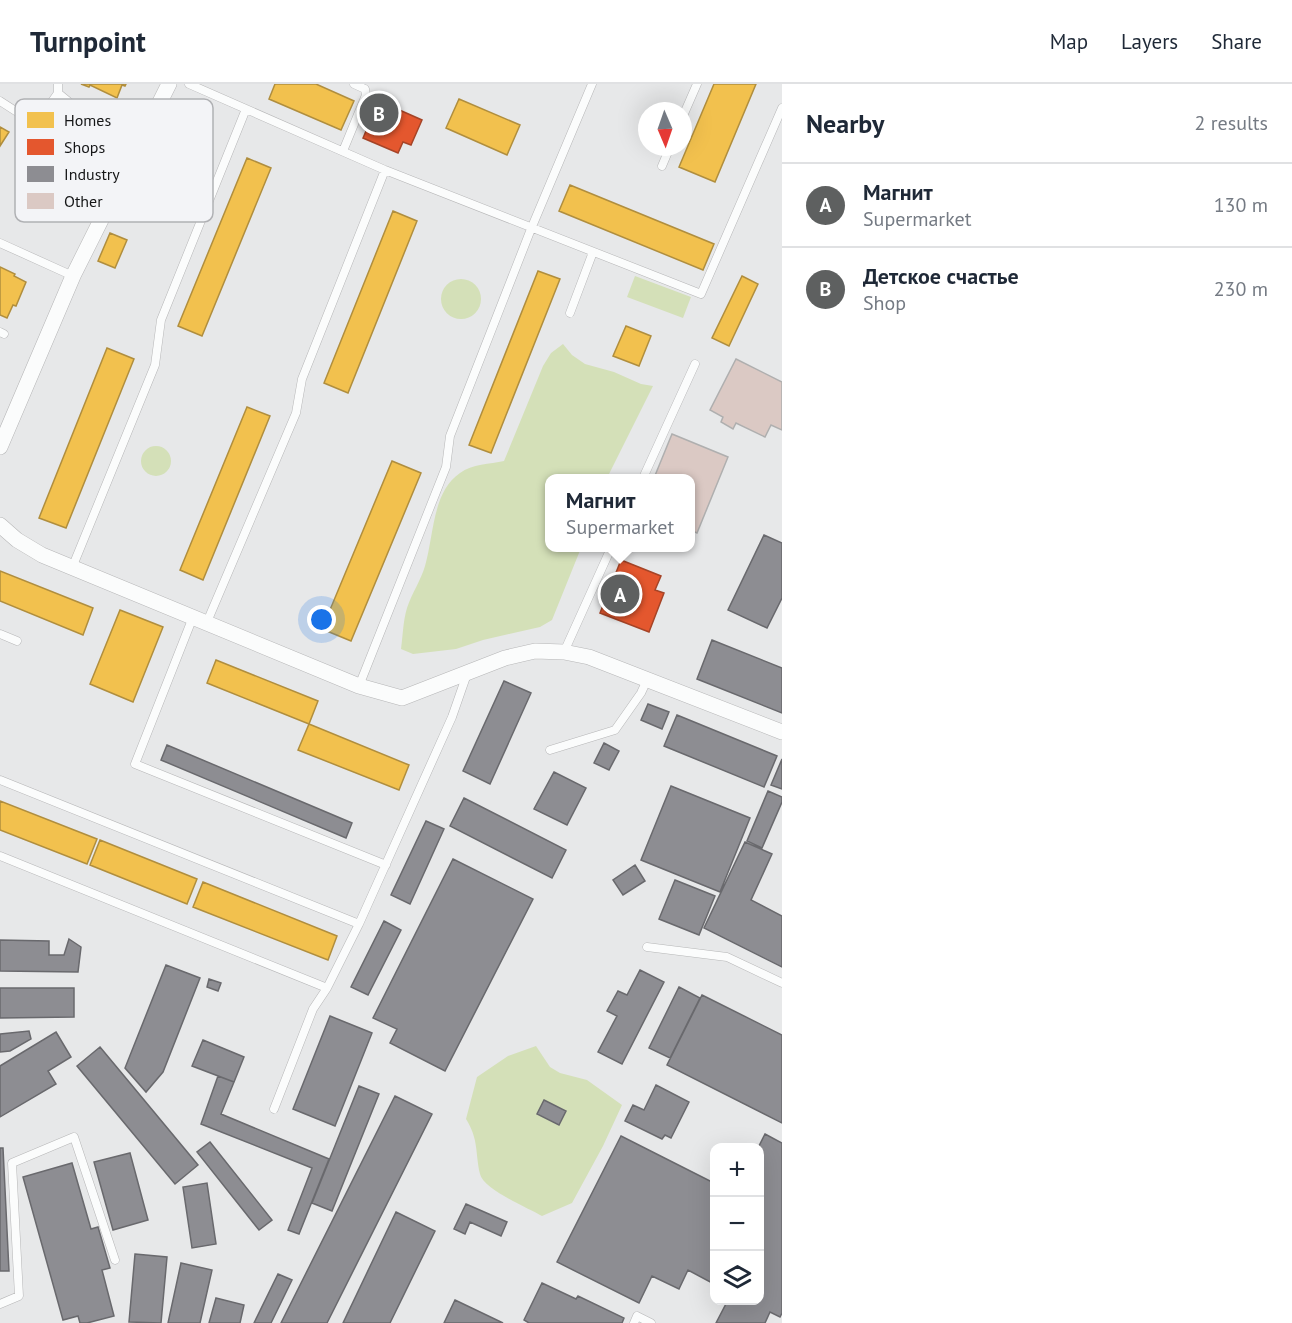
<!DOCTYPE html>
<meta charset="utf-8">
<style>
body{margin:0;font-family:"PT Sans",sans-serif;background:#f6f6f7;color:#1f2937}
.controls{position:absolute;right:18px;bottom:18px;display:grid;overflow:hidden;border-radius:12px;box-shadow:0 6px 24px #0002}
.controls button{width:54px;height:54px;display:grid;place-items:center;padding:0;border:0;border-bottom:2px solid #e0e1e3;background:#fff;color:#1f2937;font:30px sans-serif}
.compass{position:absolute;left:638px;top:18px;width:54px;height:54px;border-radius:50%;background:#fff;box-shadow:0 6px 24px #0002;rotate:178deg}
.you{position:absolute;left:322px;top:536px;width:21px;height:21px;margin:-15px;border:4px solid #fff;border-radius:50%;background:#1a73e8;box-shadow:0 0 0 9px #1a73e833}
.badge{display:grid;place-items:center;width:39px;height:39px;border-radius:50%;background:#5e6060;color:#fff;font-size:20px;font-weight:700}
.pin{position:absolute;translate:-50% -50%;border:3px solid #fff;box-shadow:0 2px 6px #0006}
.popup{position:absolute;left:545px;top:390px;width:150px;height:78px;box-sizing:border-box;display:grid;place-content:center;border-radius:12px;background:#fff;filter:drop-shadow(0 2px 4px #0005);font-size:20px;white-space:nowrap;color:#747a83}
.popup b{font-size:22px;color:#1f2937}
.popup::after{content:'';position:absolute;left:50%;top:100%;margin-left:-12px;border:12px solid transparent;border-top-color:#fff}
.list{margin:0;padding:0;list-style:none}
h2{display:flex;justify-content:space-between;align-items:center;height:78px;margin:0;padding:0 24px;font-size:26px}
h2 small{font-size:20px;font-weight:400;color:#747a83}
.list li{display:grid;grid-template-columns:39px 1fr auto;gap:18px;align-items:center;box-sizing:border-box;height:84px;padding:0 24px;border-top:2px solid #e0e1e3}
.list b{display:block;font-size:22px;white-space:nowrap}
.list p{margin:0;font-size:20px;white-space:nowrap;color:#747a83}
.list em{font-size:20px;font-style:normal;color:#747a83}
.icon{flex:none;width:33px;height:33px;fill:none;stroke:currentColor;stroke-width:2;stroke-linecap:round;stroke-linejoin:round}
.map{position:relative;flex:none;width:782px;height:1239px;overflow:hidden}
header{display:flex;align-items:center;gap:36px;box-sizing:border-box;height:84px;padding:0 30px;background:#fff;border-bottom:2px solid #e0e1e3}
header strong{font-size:28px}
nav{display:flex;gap:33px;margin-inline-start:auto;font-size:21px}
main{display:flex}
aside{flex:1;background:#fff}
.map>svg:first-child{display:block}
.green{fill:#d4e0b8}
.homes{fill:#f2c14e;stroke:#b08e3e;stroke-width:1.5}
.shops{fill:#e4572e;stroke:#a64427;stroke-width:1.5}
.industry{fill:#8d8d92;stroke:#69696d;stroke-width:1.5}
.building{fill:#dbc9c4;stroke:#afafaf;stroke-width:1.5}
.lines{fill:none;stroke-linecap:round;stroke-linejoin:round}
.service-casing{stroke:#b6b6b7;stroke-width:9}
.minor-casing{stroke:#b6b6b7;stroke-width:16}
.service{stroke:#fbfcfc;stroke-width:8}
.minor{stroke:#fbfcfc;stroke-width:15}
.key{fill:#f3f4f7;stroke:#b0b1b4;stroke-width:1.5}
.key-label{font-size:16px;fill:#151617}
</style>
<header>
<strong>Turnpoint</strong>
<nav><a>Map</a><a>Layers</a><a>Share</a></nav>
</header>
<main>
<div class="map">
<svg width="782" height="1239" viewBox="0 0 782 1239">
<rect width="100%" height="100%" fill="#e7e8e9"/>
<!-- green -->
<path class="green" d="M635,192L691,213L683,234L627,213Z
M441 215a20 20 0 1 1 40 0a20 20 0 1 1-40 0Z
M563,260L572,271L585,280L614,288L641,300L653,302L607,394H550V464H581L552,536L540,543L483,556L456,565L413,570L401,565C403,551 403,537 407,524C412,509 421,496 425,482C434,452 432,408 460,389C472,380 490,380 504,377L543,282L551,269Z
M141 377a15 15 0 1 1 30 0a15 15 0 1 1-30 0Z
M536,962L550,983L560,989L587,996L622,1021L603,1062L572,1119L542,1132C528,1124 483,1105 480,1090C475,1068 479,1056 466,1035L477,993L508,972Z"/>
<!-- homes -->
<path class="homes" d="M81,0H126L125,2L122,1L117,14L90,1L89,3Z
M275,0H316L354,17L341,46L269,15Z
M714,0H756L715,98L679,83Z
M459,15L520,41L507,71L446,44Z
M0,43L9,48L0,62Z
M247,74L271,84L202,252L178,242Z
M570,101L714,160L703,186L559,127Z
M393,127L417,137L348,309L324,299Z
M110,149L127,156L115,184L98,177Z
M0,183L15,190L14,192L26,198L16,222L13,221L7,234L0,231Z
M538,187L560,195L491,369L469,361Z
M742,192L758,200L729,262L712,254Z
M626,242L651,252L639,282L613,272Z
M107,264L134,275L66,444L39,434Z
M247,323L270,332L203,496L180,486Z
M392,377L421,389L351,557L322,545Z
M0,487L93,524L83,551L0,517Z
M120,526L163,543L133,618L90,600Z
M216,576L318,617L309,640L207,599Z
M309,640L409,681L399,706L298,666Z
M0,717L97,755L87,780L0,746Z
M100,756L197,795L187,820L90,781Z
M203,798L337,852L328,876L193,823Z"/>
<!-- shops -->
<path class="shops" d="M379,17L422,36L411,61L403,58L398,69L363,54Z
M621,476L661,492L655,506L664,509L649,548L600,529Z"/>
<!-- industry -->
<path class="industry" d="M764,451L782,459V514L767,544L728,526Z
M712,556L782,584V629L697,595Z
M504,597L531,609L490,700L463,687Z
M648,620L669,628L662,645L641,636Z
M677,631L777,672L764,703L664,662Z
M604,659L619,667L609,686L594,679Z
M167,661L352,739L346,754L161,676Z
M782,675V705L771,701Z
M554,688L586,704L567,741L534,725Z
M671,702L750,734L720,808L641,776Z
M768,707L782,713V718L762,764L747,757Z
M464,714L566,766L552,794L450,742Z
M426,737L444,745L410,820L391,811Z
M745,758L772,770L751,816L782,832V883L704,844Z
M453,775L533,815L445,987L390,959L397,945L373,934Z
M635,781L645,797L623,811L613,796Z
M675,796L715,812L699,851L659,835Z
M384,837L401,846L368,911L351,903Z
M69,855L81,863L78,888L0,887V856L49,857V871H64Z
M166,881L200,894L163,988L146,1008L125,984Z
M640,886L664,898L622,980L598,968L617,932L607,927L618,907L627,911Z
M209,895L221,899L218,907L207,903Z
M679,903L700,914L670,974L649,964Z
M0,904H74V933L0,934Z
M702,911L782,951V1039L667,981Z
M330,932L372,949L335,1042L293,1025Z
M29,947L31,955L10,967L0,968V950Z
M56,948L71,973L48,987L56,1000L0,1033V982Z
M203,956L244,973L234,998L192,982Z
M100,963L198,1081L175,1100L77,982Z
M218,992L234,998L221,1030L329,1075L299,1150L288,1146L312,1084L201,1040Z
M656,1001L689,1018L671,1054L665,1051L662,1055L625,1037L633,1021L644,1026Z
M359,1002L379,1010L332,1127L312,1119Z
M395,1012L432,1030L327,1239H281Z
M544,1016L566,1027L559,1041L537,1030Z
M765,1050L782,1059V1229L780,1233L770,1228L765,1239H716L728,1216H760L758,1064Z
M621,1052L714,1099V1200L688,1186L679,1205L652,1192L639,1219L557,1178Z
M210,1058L272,1136L259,1146L197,1068Z
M0,1064H3L9,1187H0Z
M130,1069L148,1136L113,1146L94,1078Z
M72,1079L91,1145L98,1143L110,1184L102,1186L114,1232L87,1239H80L78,1232L63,1236L23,1093Z
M207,1099L216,1160L192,1164L183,1103Z
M466,1120L507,1138L501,1152L470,1138L465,1150L454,1145Z
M396,1128L435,1147L390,1239H343Z
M135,1170L167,1173L161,1239L129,1238Z
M181,1179L212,1186L200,1239H168Z
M278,1190L292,1196L271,1239H254Z
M542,1199L576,1215L578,1212L624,1234L622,1239H529L524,1236Z
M216,1214L244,1221L240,1239H209Z
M455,1216L503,1239H444Z"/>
<!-- building -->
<path class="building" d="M736,275L782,298V346L771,341L765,353L736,339L733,345L721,338L723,333L710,326Z
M672,350L728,373L697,449L690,446V394H654Z"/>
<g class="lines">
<!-- service casing -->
<g class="service-casing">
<path id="service" d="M189,0L385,86L701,210L782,24
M58,9L85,31L102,38
M0,17L121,95
M683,32L697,0
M36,40L58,9V0
M343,67L366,11L365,5L354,0
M662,82L670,63
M0,159L73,192
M570,229L593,168
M0,248L4,250
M643,394L695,280
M72,484L155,281L161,236L246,25
M193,533L135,680L386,781
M207,538L296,329L302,295L385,86
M0,550L17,557
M564,568L611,464
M359,602L446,383L450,352L531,145L592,0
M550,666L615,646L641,609L647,596
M0,696L359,840
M0,772L327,904
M647,863L727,873L782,899
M274,1025L313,925L327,904L359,840L452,633L467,590
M0,1220L19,1212L12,1079L74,1053L115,1176
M634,1239L637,1232L651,1239"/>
</g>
<!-- minor casing -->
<g class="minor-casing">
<path id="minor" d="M0,363L73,192L169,0
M0,441L17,456L42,471L359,602L402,614L505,574L535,567L564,568L589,573L782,648"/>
</g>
<!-- service -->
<use href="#service" class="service"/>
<!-- minor -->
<use href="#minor" class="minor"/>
</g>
<!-- legend -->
<rect x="15" y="15" width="198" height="123" rx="9" class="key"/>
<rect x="27" y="28" width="27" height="16" fill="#f2c14e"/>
<rect x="27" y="55" width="27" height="16" fill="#e4572e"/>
<rect x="27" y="82" width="27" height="16" fill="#8d8d92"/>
<rect x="27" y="109" width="27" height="16" fill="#dbc9c4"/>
<g class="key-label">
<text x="64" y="42">Homes</text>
<text x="64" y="69">Shops</text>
<text x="64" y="96">Industry</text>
<text x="64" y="123">Other</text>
</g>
</svg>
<div class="controls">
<button>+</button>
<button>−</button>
<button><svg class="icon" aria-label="layers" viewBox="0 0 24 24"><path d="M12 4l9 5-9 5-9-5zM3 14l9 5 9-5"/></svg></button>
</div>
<svg class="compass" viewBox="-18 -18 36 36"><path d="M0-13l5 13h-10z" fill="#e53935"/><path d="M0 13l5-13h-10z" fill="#747a83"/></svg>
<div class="you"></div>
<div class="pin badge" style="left:620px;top:510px">A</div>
<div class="popup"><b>Магнит</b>Supermarket</div>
<div class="pin badge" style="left:379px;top:29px">B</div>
</div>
<aside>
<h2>Nearby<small>2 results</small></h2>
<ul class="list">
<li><span class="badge">A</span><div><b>Магнит</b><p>Supermarket</p></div><em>130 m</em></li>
<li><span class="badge">B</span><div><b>Детское счастье</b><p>Shop</p></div><em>230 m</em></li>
</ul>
</aside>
</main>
